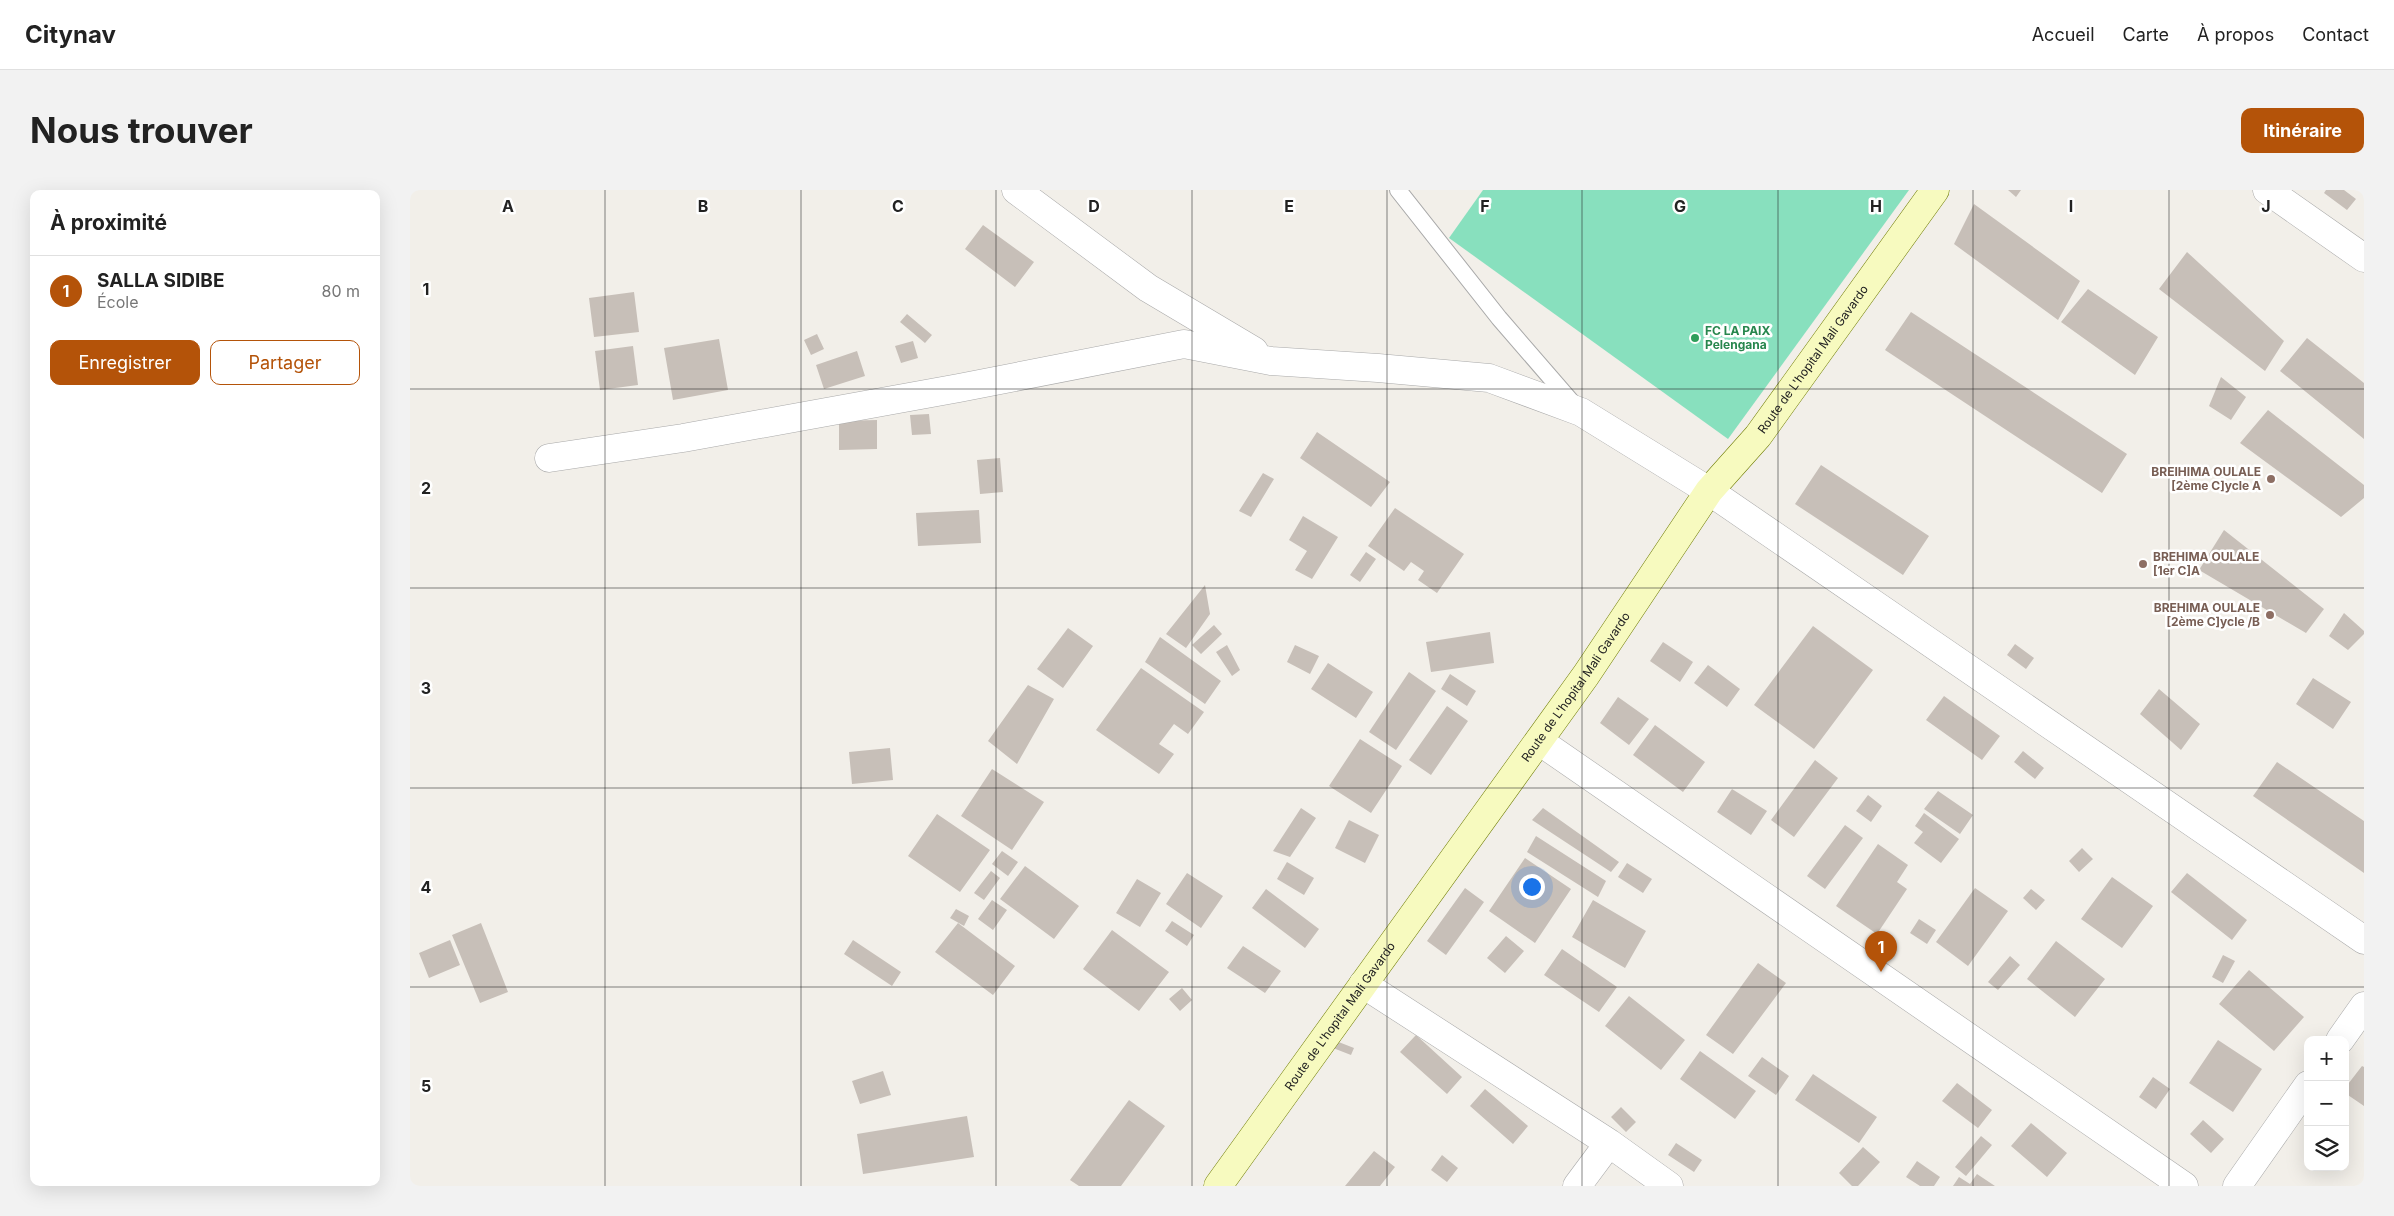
<!DOCTYPE html>
<html lang="fr">
<meta charset="utf-8">
<style>
body{margin:0;font-family:Inter,sans-serif;background:#f2f2f2;color:#222}
.controls{position:absolute;right:15px;bottom:15px;display:grid;overflow:hidden;border-radius:10px;box-shadow:0 5px 20px #0002}
.controls button{width:45px;height:45px;display:grid;place-items:center;padding:0;border:0;border-bottom:1px solid #e0e0e0;background:#fff;color:#222;font:25px sans-serif}
.you{position:absolute;left:1121px;top:696px;width:18px;height:18px;margin:-12px;border:4px solid #fff;border-radius:50%;background:#1a73e8;box-shadow:0 0 0 8px #1a73e833}
.badge{display:grid;place-items:center;width:32px;height:32px;border-radius:50%;background:#b45309;color:#fff;font-size:16px;font-weight:700}
.pin{position:absolute;translate:-50% -41px;filter:drop-shadow(0 1px 2px #0008)}
.pin::after{content:'';position:absolute;top:26px;width:18px;height:15px;background:inherit;clip-path:polygon(0 0,100% 0,50% 100%)}
.list{margin:0;padding:0;list-style:none}
h2{display:flex;justify-content:space-between;align-items:center;height:65px;margin:0;padding:0 20px;font-size:21px}
h2 small{font-size:16px;font-weight:400;color:#767676}
.list li{display:grid;grid-template-columns:32px 1fr auto;gap:15px;align-items:center;box-sizing:border-box;height:70px;padding:0 20px;border-top:1px solid #e0e0e0}
.list b{display:block;font-size:19px;white-space:nowrap}
.list p{margin:0;font-size:16px;white-space:nowrap;color:#767676}
.list em{font-size:16px;font-style:normal;color:#767676}
.actions{display:flex;gap:10px;padding:15px 20px}
.actions a{flex:1;padding:11px 0;border:1px solid #b45309;border-radius:10px;text-align:center;font-size:18px;color:#b45309}
.actions .main{background:#b45309;color:#fff}
.icon{flex:none;width:28px;height:28px;fill:none;stroke:currentColor;stroke-width:2;stroke-linecap:round;stroke-linejoin:round}
.map{position:relative;flex:none;width:1954px;height:996px;overflow:hidden;border-radius:10px}
header{display:flex;align-items:center;gap:30px;box-sizing:border-box;height:70px;padding:0 25px;background:#fff;border-bottom:1px solid #e0e0e0}
header strong{font-size:24px}
nav{display:flex;gap:28px;margin-inline-start:auto;font-size:18px}
.intro{display:flex;align-items:center;justify-content:space-between;box-sizing:border-box;height:120px;padding:0 30px}
h1{margin:0;font-size:35px}
.button{padding:12px 22px;border-radius:10px;background:#b45309;color:#fff;font-size:18px;font-weight:700}
main{display:flex;gap:30px;padding:0 30px}
aside{flex:1;background:#fff;border-radius:10px;box-shadow:0 5px 20px #0002}
.map>svg:first-child{display:block}
.pitch{fill:#88e0be}
.building{fill:#c7bfb8}
.lines{fill:none;stroke-linecap:round;stroke-linejoin:round}
.lane-casing{stroke:#a9a9a9;stroke-width:18}
.street-casing{stroke:#a9a9a9;stroke-width:29}
.secondary-casing{stroke:#707d05;stroke-width:29}
.lane{stroke:#fff;stroke-width:16}
.street{stroke:#fff;stroke-width:28}
.secondary{stroke:#f7fabf;stroke-width:28}
.grid{fill:none;stroke:#222;stroke-width:1;stroke-opacity:0.55}
.leisure-dot{fill:#2e9e5b;stroke:#fff;stroke-width:2}
.education-dot{fill:#8d6e63;stroke:#fff;stroke-width:2}
.labels{text-anchor:middle;stroke-width:5;stroke-linejoin:round;paint-order:stroke}
.leisure-label{font-size:12px;font-weight:bold;fill:#27864d;stroke:#fff;text-anchor:start}
.street-label{font-size:12px;fill:#222;stroke:#fff}
.education-label{font-size:12px;font-weight:bold;fill:#785e54;stroke:#fff;text-anchor:end}
.grid-label{font-size:16px;text-anchor:middle;font-weight:bold;fill:#222;stroke:#fff;stroke-width:5;stroke-linejoin:round;paint-order:stroke}
</style>
<header>
<strong>Citynav</strong>
<nav><a>Accueil</a><a>Carte</a><a>À propos</a><a>Contact</a></nav>
</header>
<div class="intro"><h1>Nous trouver</h1><a class="button">Itinéraire</a></div>
<main>
<aside>
<h2>À proximité<small></small></h2>
<ul class="list">
<li><span class="badge">1</span><div><b>SALLA SIDIBE</b><p>École</p></div><em>80 m</em></li>
</ul>
<div class="actions"><a class="main">Enregistrer</a><a>Partager</a></div>
</aside>
<div class="map">
<svg width="1954" height="996" viewBox="0 0 1954 996">
<rect width="100%" height="100%" fill="#f2efe9"/>
<!-- pitch -->
<path class="pitch" d="M1073,0H1499L1318,249L1039,48Z"/>
<!-- building -->
<path class="building" d="M1598,0H1611L1606,7Z
M1916,0H1934L1946,9L1937,20L1914,3Z
M1564,14L1670,91L1648,130L1544,54Z
M573,35L624,72L605,97L555,59Z
M1777,62L1874,151L1855,181L1749,99Z
M1678,99L1748,147L1725,185L1651,132Z
M224,102L229,142L184,147L179,108Z
M1501,122L1717,264L1692,303L1475,160Z
M497,124L522,145L515,153L490,132Z
M407,144L414,159L401,165L394,150Z
M1897,148L1954,193V249L1870,181Z
M309,149L318,200L263,210L254,158Z
M503,151L508,168L491,173L485,156Z
M223,156L228,195L190,200L185,161Z
M447,161L455,186L414,199L406,175Z
M1811,187L1836,207L1821,230L1799,216Z
M1858,220L1954,295V308L1931,327L1830,253Z
M519,224L521,244L502,245L500,225Z
M467,230V259L429,260V231Z
M907,242L980,292L961,317L890,268Z
M590,268L593,302L570,304L567,270Z
M1411,275L1519,346L1493,385L1385,314Z
M853,283L864,289L841,327L829,321Z
M985,318L1054,364L1027,403L1008,390L1014,381L1001,372L994,381L958,356Z
M569,320L571,353L508,356L506,323Z
M893,326L928,347L902,389L885,380L897,361L879,350Z
M1814,340L1914,419L1896,443L1789,380Z
M956,362L966,369L950,392L940,385Z
M795,395L800,424L776,458L756,444Z
M1934,423L1954,441V444L1938,460L1919,446Z
M804,435L812,444L791,464L782,455Z
M1403,436L1463,480L1404,559L1344,515Z
M658,438L683,456L653,498L627,479Z
M1080,442L1084,473L1021,482L1016,452Z
M750,447L811,491L795,514L735,472Z
M1253,452L1283,472L1270,492L1240,471Z
M1605,454L1624,468L1616,479L1597,465Z
M817,455L830,480L822,486L806,462Z
M885,455L909,466L900,484L877,472Z
M918,473L963,502L946,528L901,499Z
M1298,475L1330,499L1317,517L1284,493Z
M731,478L794,522L778,544L764,534L749,554L764,564L749,584L686,540Z
M999,482L1026,501L986,560L959,542Z
M1040,484L1066,501L1057,516L1031,499Z
M1903,488L1941,512L1923,539L1886,514Z
M618,495L644,509L607,574L578,551Z
M1749,499L1790,534L1771,560L1730,524Z
M1534,506L1590,546L1572,570L1516,530Z
M1208,507L1239,529L1219,555L1190,533Z
M1037,516L1058,531L1021,585L999,570Z
M1245,535L1295,572L1273,602L1223,565Z
M950,549L992,576L961,623L919,596Z
M480,558L483,590L442,594L439,562Z
M1613,561L1634,578L1625,589L1604,572Z
M1405,570L1428,588L1384,647L1361,630Z
M1867,572L1954,631V683L1843,606Z
M582,579L634,612L602,660L551,626Z
M1322,599L1357,621L1341,645L1307,622Z
M1528,601L1563,625L1550,644L1514,619Z
M1458,605L1472,616L1461,632L1446,621Z
M891,618L906,628L880,667L863,661Z
M1133,618L1209,672L1201,682L1122,630Z
M1514,623L1549,649L1531,673L1504,653L1513,642L1505,636Z
M527,624L580,660L550,702L498,666Z
M939,630L969,645L955,673L925,658Z
M1435,635L1453,648L1415,699L1397,686Z
M1126,646L1196,691L1188,707L1117,662Z
M1468,654L1498,675L1487,692L1497,699L1467,744L1426,716Z
M1672,658L1683,669L1669,682L1659,671Z
M592,661L608,672L598,686L582,674Z
M1115,668L1161,699L1125,753L1079,721Z
M877,672L904,688L894,705L867,689Z
M1217,673L1242,689L1233,703L1208,687Z
M615,676L669,716L644,749L590,709Z
M581,681L590,688L574,710L564,703Z
M777,683L813,706L791,738L756,714Z
M1777,683L1837,730L1822,750L1761,702Z
M1702,687L1743,716L1712,758L1671,729Z
M727,689L751,703L730,737L706,723Z
M1055,698L1074,712L1036,765L1017,751Z
M1565,698L1598,721L1558,776L1526,752Z
M856,699L909,739L895,758L842,718Z
M1621,699L1635,710L1626,720L1613,708Z
M582,710L597,720L583,740L568,729Z
M1183,710L1236,741L1215,778L1162,747Z
M546,719L559,726L554,736L540,728Z
M1509,729L1526,740L1517,754L1500,743Z
M762,731L784,745L777,756L755,741Z
M71,733L98,802L70,813L42,745Z
M548,733L605,776L583,805L525,762Z
M702,740L759,782L729,821L673,779Z
M1096,746L1114,761L1095,783L1077,768Z
M40,750L50,775L19,788L9,763Z
M443,750L491,782L482,796L434,764Z
M1646,751L1695,789L1665,827L1617,789Z
M833,756L871,781L855,803L817,778Z
M1152,759L1207,797L1189,822L1134,785Z
M1813,765L1825,771L1813,793L1802,787Z
M1600,766L1610,775L1588,800L1578,792Z
M1348,773L1376,793L1323,864L1296,845Z
M1839,780L1894,827L1864,861L1809,814Z
M772,798L782,810L770,821L759,809Z
M1219,806L1275,850L1251,880L1195,836Z
M1006,845L1052,887L1037,904L990,862Z
M1808,850L1852,879L1823,922L1779,893Z
M926,851L944,858L941,865L923,858Z
M1290,861L1346,901L1325,929L1270,889Z
M1352,867L1379,886L1366,905L1338,886Z
M1952,876L1954,877V916L1935,903V898Z
M473,881L481,905L450,914L442,891Z
M1403,884L1467,927L1449,953L1385,910Z
M1743,887L1760,899L1746,919L1729,907Z
M1547,893L1582,920L1568,938L1532,911Z
M1075,899L1118,936L1103,954L1060,916Z
M719,910L755,936L711,996H669L660,990Z
M1211,917L1226,932L1216,942L1201,927Z
M557,926L564,967L453,984L447,944Z
M1793,930L1814,949L1801,963L1780,944Z
M1621,933L1657,963L1637,987L1601,956Z
M1571,946L1582,955L1556,986L1545,977Z
M1266,953L1292,970L1284,982L1258,965Z
M1453,957L1470,972L1448,996H1442L1429,983Z
M964,961L985,977L970,996H935Z
M1032,965L1048,978L1037,992L1021,980Z
M1507,971L1530,987L1524,996H1510L1496,987Z
M1567,984L1585,996H1543L1549,987L1560,994Z"/>
<g class="lines">
<!-- lane casing -->
<g class="lane-casing">
<path id="lane" d="M988,0L1089,128L1166,217"/>
</g>
<!-- street casing -->
<g class="street-casing">
<path id="street" d="M606,0L738,98L844,161
M1857,0L1954,68
M139,268L273,248L549,198L774,154L861,171L968,178L1079,188L1171,222L1299,301L1954,750
M1129,551L1774,996
M953,794L1199,953L1259,996
M1930,850L1954,816
M1167,996L1199,953
M1827,996L1898,895"/>
</g>
<!-- secondary casing -->
<g class="secondary-casing">
<g id="secondary">
<path id="s1" d="M808,996L1176,485L1299,301L1348,246L1525,0"/>
</g>
</g>
<!-- lane -->
<use href="#lane" class="lane"/>
<!-- street -->
<use href="#street" class="street"/>
<!-- secondary -->
<use href="#secondary" class="secondary"/>
</g>
<!-- grid -->
<path class="grid" d="M195,0V996M391,0V996M586,0V996M782,0V996M977,0V996M1172,0V996M1368,0V996M1563,0V996M1759,0V996M0,199H1954M0,398H1954M0,598H1954M0,797H1954"/>
<!-- markers -->
<circle class="leisure-dot" cx="1285" cy="148" r="5"/>
<g class="education-dot">
<circle cx="1861" cy="289" r="5"/>
<circle cx="1733" cy="374" r="5"/>
<circle cx="1860" cy="425" r="5"/>
</g>
<g class="labels">
<!-- leisure labels -->
<g class="leisure-label">
<text x="1295" y="145">FC LA PAIX<tspan x="1295" dy="14">Pelengana</tspan></text>
</g>
<!-- street labels -->
<g class="street-label">
<text dy="4" stroke="none"><textPath href="#s1" startOffset="1019">Route de L'hopital Mali Gavardo</textPath></text>
<text dy="4" stroke="none"><textPath href="#s1" startOffset="614">Route de L'hopital Mali Gavardo</textPath></text>
<text dy="4" stroke="none"><textPath href="#s1" startOffset="209">Route de L'hopital Mali Gavardo</textPath></text>
</g>
<!-- education labels -->
<g class="education-label">
<text x="1851" y="286">BREIHIMA OULALE<tspan x="1851" dy="14">[2ème C]ycle A</tspan></text>
<text x="1743" y="371" text-anchor="start">BREHIMA OULALE<tspan x="1743" dy="14">[1er C]A</tspan></text>
<text x="1850" y="422">BREHIMA OULALE<tspan x="1850" dy="14">[2ème C]ycle /B</tspan></text>
</g>
</g>
<g class="grid-label">
<text x="98" y="22">A</text>
<text x="293" y="22">B</text>
<text x="488" y="22">C</text>
<text x="684" y="22">D</text>
<text x="879" y="22">E</text>
<text x="1075" y="22">F</text>
<text x="1270" y="22">G</text>
<text x="1466" y="22">H</text>
<text x="1661" y="22">I</text>
<text x="1856" y="22">J</text>
<text x="16" y="105">1</text>
<text x="16" y="304">2</text>
<text x="16" y="504">3</text>
<text x="16" y="703">4</text>
<text x="16" y="902">5</text>
</g>
</svg>
<div class="controls">
<button>+</button>
<button>−</button>
<button><svg class="icon" aria-label="layers" viewBox="0 0 24 24"><path d="M12 4l9 5-9 5-9-5zM3 14l9 5 9-5"/></svg></button>
</div>
<div class="you"></div>
<div class="pin badge" style="left:1471px;top:782px">1</div>
</div>
</main>
